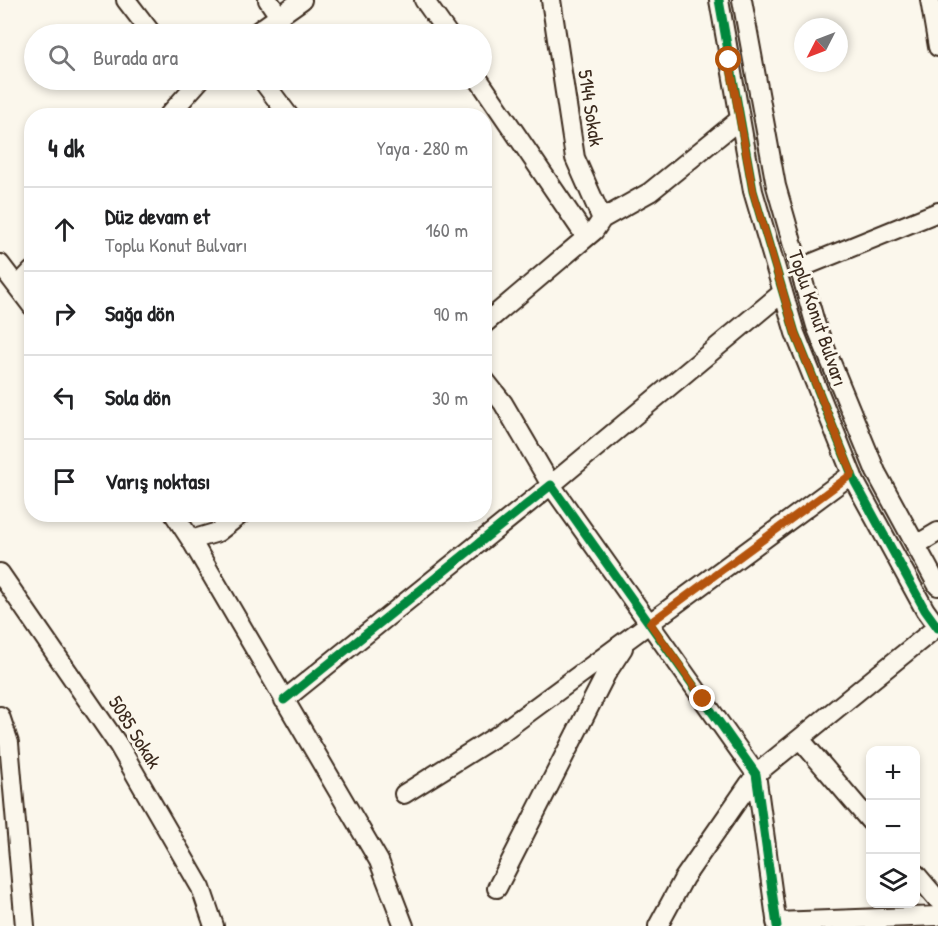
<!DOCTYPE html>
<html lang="tr">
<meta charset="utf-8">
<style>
body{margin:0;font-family:"Patrick Hand",sans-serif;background:#f2f2f2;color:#202124}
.controls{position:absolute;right:18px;bottom:18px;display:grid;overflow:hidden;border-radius:12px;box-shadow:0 3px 9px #0003}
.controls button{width:54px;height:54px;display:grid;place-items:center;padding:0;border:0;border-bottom:2px solid #e0e0e0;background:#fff;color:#202124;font:30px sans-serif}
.compass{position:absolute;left:794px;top:18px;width:54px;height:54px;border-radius:50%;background:#fff;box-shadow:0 3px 9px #0003;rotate:228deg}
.stop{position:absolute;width:18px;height:18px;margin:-14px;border:4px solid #b45309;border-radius:50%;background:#fff}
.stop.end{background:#b45309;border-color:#fff;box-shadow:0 2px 6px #0008}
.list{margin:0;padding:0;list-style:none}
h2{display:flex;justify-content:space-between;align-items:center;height:78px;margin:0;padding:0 24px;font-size:26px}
h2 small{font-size:20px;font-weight:400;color:#757577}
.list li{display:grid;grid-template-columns:39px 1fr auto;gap:18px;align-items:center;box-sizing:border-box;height:84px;padding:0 24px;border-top:2px solid #e0e0e0}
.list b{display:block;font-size:22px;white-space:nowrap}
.list p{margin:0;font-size:20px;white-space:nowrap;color:#757577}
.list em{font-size:20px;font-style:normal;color:#757577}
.icon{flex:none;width:33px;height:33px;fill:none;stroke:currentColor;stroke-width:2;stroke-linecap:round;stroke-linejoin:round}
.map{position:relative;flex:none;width:938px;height:926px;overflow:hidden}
.search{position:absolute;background:#fff;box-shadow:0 3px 9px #0003;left:24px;top:24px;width:468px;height:66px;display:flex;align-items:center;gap:15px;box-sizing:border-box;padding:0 21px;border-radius:33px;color:#757577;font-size:22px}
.panel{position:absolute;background:#fff;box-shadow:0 3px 9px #0003;left:24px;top:108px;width:468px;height:414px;border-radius:24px}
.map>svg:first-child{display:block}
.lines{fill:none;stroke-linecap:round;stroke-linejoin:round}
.minor-casing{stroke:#3b2a1e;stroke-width:22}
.minor{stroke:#fbf7ec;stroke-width:18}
.cycleway-casing{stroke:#fbf7ec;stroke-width:13}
.cycleway{stroke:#00873e;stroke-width:9}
.route{stroke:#b45309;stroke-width:8}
.labels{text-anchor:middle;stroke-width:6;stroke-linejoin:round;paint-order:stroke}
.street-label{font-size:20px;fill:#3b2a1e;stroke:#fbf7ec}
</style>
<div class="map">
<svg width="938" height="926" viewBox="0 0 938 926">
<rect width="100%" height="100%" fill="#fbf7ec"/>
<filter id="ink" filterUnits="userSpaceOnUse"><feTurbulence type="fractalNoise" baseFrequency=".0167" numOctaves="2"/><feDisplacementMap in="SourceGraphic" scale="12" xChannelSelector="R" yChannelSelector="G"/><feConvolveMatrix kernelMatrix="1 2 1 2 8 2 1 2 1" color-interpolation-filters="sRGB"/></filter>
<g filter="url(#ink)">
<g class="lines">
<!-- minor casing -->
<g class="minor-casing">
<path id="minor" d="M126,0L152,34
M268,0L279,16
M424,0L448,34
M551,0L575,158L602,219
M719,0L753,191L795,333L855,482L925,610L938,628
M742,0L776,186L816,326L876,472L938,586
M930,0L938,47
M254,34L302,0
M262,80L289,116
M479,80L586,237
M168,116L200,80
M0,264L32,306
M800,268L938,212
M18,286L32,271
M484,324L594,231L602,219L650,192L740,119
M484,379L503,403L551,485L783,292
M174,514L191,540L218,532L241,514
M191,540L379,861L404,926
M916,545L938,532
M0,573L119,746L201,888L214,926
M284,700L551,485L756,774L777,926
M0,716L9,743L25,926
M800,739L870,821
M404,794L498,735L852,474
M916,874L938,900
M497,888L606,674L623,648
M776,922L938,916
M658,926L684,878L756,774L937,627"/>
</g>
<!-- minor -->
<use href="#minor" class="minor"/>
<!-- cycleway casing -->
<g class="cycleway-casing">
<path id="cycleway" d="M719,0L753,191L795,333L855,482L925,610L938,628
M284,700L551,485L756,774L777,926"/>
</g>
<!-- cycleway -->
<use href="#cycleway" class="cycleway"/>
</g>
</g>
<g class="lines" filter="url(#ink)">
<!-- route -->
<path class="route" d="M703,699L650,623L852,474L795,333L753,191L729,60"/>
</g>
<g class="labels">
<!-- street labels -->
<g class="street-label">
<text transform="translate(591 108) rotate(81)" y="7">5144 Sokak</text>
<text transform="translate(818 318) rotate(71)" y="7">Toplu Konut Bulvarı</text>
<text transform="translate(135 732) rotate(58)" y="7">5085 Sokak</text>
</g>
</g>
</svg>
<div class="controls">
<button>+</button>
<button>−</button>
<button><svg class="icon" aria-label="layers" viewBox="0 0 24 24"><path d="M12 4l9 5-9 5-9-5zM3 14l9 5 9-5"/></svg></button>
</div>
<svg class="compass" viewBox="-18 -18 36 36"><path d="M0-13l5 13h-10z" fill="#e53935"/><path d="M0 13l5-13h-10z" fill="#757577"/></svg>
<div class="stop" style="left:729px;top:60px"></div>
<div class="stop end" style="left:703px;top:699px"></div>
<div class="search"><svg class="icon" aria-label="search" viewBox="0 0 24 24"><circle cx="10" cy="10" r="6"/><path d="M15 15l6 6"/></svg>Burada ara</div>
<section class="panel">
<h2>4 dk<small>Yaya · 280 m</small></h2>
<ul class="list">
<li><svg class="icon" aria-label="ahead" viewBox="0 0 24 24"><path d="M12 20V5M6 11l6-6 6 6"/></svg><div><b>Düz devam et</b><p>Toplu Konut Bulvarı</p></div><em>160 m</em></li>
<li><svg class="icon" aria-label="right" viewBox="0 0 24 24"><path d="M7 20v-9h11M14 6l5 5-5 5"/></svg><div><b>Sağa dön</b></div><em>90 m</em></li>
<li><svg class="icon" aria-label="left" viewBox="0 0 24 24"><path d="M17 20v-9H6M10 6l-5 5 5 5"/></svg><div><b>Sola dön</b></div><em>30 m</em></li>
<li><svg class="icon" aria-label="arrive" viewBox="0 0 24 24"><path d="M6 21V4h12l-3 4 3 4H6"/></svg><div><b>Varış noktası</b></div></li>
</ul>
</section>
</div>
